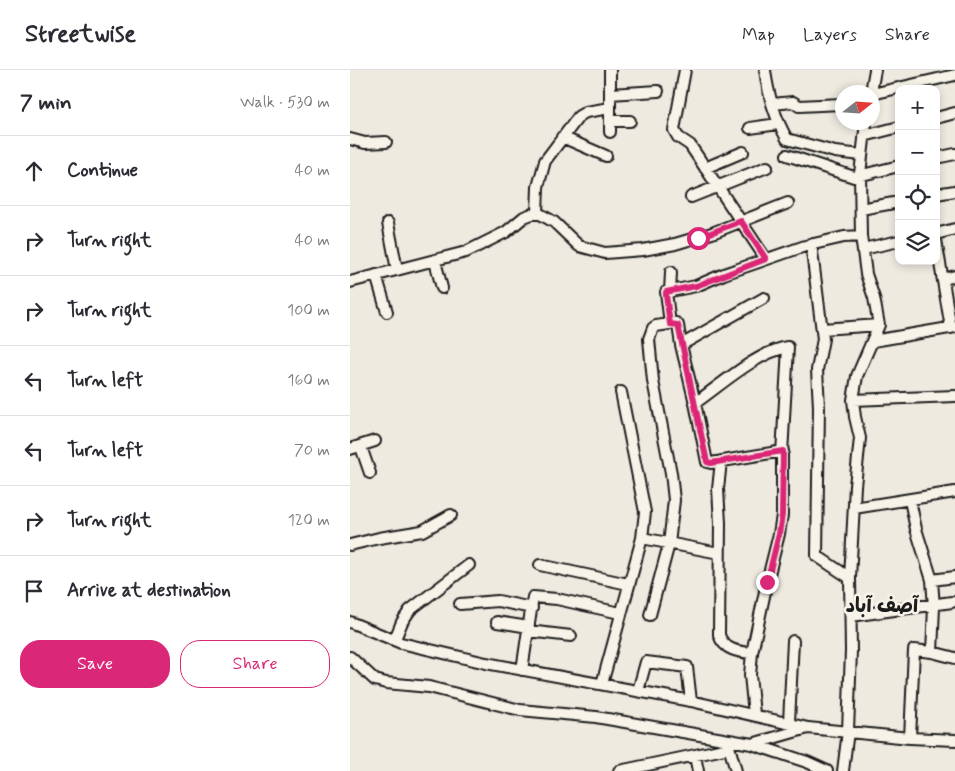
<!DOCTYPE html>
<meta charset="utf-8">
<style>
body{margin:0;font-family:Mynerve,"Playpen Sans Arabic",sans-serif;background:#f2f2f3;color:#2b2b33}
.controls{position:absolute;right:15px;top:15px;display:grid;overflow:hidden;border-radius:10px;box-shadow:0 2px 8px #0003}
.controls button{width:45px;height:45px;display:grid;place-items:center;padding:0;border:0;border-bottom:1px solid #e1e1e2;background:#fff;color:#2b2b33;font:25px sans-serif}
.compass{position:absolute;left:485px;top:15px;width:45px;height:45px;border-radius:50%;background:#fff;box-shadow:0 2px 8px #0003;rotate:73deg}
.stop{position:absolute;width:15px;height:15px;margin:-11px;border:4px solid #db2777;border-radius:50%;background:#fff}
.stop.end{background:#db2777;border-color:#fff;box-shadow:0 1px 5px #0008}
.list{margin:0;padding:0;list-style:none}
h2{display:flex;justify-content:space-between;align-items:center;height:65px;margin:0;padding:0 20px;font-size:21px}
h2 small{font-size:16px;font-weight:400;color:#7c7c81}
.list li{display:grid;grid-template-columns:32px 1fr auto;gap:15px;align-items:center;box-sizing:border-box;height:70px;padding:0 20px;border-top:1px solid #e1e1e2}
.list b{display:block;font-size:19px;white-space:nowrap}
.list em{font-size:16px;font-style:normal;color:#7c7c81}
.actions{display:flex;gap:10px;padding:15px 20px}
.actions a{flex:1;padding:11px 0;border:1px solid #db2777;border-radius:20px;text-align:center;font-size:18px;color:#db2777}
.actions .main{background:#db2777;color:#fff}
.icon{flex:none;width:28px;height:28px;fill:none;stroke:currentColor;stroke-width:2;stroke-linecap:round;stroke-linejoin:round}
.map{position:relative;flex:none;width:605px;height:701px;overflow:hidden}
header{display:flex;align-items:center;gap:30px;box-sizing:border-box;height:70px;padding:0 25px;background:#fff;border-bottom:1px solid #e1e1e2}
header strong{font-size:24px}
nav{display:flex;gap:28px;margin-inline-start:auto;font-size:18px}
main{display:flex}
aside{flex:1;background:#fff}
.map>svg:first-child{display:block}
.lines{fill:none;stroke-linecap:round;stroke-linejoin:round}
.minor-casing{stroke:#1c1c1c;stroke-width:14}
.minor{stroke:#f7f3e8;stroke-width:10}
.route{stroke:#db2777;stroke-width:6}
.labels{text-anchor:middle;stroke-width:5;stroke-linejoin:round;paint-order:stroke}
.quarter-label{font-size:20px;font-weight:bold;fill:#1c1c1c;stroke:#f7f3e8}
</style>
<header>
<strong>Streetwise</strong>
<nav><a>Map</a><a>Layers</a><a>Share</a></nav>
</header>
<main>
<aside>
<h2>7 min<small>Walk · 530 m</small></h2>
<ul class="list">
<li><svg class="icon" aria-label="ahead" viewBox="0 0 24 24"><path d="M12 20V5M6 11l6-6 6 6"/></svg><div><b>Continue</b></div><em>40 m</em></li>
<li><svg class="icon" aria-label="right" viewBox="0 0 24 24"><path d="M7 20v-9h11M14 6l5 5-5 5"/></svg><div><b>Turn right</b></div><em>40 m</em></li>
<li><svg class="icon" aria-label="right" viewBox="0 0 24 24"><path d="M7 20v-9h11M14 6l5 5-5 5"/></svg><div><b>Turn right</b></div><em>100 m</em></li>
<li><svg class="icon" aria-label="left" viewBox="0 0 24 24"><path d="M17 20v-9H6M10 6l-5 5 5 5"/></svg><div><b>Turn left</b></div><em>160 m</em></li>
<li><svg class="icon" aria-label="left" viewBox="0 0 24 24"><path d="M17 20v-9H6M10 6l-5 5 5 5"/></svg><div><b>Turn left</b></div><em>70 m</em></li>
<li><svg class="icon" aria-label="right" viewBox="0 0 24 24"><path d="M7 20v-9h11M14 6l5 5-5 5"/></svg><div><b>Turn right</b></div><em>120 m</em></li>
<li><svg class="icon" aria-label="arrive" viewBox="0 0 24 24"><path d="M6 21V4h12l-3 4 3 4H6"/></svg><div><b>Arrive at destination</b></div></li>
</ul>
<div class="actions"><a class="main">Save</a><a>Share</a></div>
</aside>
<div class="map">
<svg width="605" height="701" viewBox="0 0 605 701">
<rect width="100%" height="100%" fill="#eeeae0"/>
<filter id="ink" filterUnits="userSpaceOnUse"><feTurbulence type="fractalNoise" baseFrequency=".02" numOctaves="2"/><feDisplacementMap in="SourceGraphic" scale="10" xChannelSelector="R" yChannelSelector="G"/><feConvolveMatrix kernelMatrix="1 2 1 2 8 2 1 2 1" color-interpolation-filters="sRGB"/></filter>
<g filter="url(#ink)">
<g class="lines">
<!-- minor casing -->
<g class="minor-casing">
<path id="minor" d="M260,0V62
M335,0L324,60L328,67L340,75L416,189
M415,0C418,24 425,48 437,69L485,82L512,85
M521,22L525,0
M260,24L308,21
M522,24L605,5
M422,34L443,32L449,36L492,34
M586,48L605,43
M260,51H280
M400,58L428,54
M514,66L549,57
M212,67L256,86
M0,69L15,73L36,72
M437,85L504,107L549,96
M586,88L605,84
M355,98L393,82
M586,124L605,121
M341,127L417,97
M511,139L549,132
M187,143L188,117L195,91L229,46L236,42L260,38
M38,153L47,200
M586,164L605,159
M586,170L601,258
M461,174L473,269L467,300L469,337L467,486L500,508
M513,179L549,171
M85,191L92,218
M26,205L37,242
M594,209L605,206
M0,212L116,182L156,162L174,147L182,144H190L204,152L229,176L255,183L293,180L325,174L362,163L438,133
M320,222L321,202
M320,254L316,222L346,216L374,204L455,176L494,167L511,166
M472,259L529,255
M523,271L605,257
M503,330L605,326
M345,333L357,392L361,393L433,381
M11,377L20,403
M0,379L25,371
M371,391L368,419L370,453L369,565C374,580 388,582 402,583
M560,430L566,459L582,510L584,537L582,582
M504,438L605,422
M292,468L369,483
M0,475L29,468L72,461L101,445
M190,495L278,514
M582,510L605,507
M110,534L148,531L182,538
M300,545L319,474L324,430L321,403L303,311L299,269L303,258L306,256L326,253L328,255L331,275
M501,546L602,532
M0,552L51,573L136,593L341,631L458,658
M147,552L179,557
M178,561L221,566
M45,569L52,552L60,540L119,495
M0,587L25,610L36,613L79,617L170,640L246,647L402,674L457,692L477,701
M172,600L183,527L207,529L270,543
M252,614L292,468L295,442L271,322
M288,621L296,592L337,597L341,631
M404,644L400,605L402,583L417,512L429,464L432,445V384L438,277C407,282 371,315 345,333L331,275L414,228
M439,652L443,571
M560,668L564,580L582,582L605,588
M378,673L386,701
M402,674L458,658L560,668L605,670
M345,686L348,701
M269,701L379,678
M493,701L498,661L501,581L500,508L505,416L510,368L505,347L503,330L507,306L529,255L524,228L516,204L511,166L510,104L516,52"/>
</g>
<!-- minor -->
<use href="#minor" class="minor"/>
</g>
</g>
<g class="lines" filter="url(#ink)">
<!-- route -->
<path class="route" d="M348,168L391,151L416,189L346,216L316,222V225L320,254L328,255L357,392L361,393L433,381L432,445L429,464L417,512"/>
</g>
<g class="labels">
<!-- quarter labels -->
<g class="quarter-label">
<text x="532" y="542">آصف آباد</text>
</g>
</g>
</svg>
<div class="controls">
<button>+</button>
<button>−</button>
<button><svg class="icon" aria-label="locate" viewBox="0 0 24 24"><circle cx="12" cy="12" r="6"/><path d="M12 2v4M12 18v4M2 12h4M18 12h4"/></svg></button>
<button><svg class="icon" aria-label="layers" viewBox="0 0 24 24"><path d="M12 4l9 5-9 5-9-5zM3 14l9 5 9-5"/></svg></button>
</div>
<svg class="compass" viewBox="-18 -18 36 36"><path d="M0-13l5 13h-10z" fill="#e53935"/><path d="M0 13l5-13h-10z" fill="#7c7c81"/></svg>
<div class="stop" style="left:348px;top:168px"></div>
<div class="stop end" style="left:417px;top:512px"></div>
</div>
</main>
